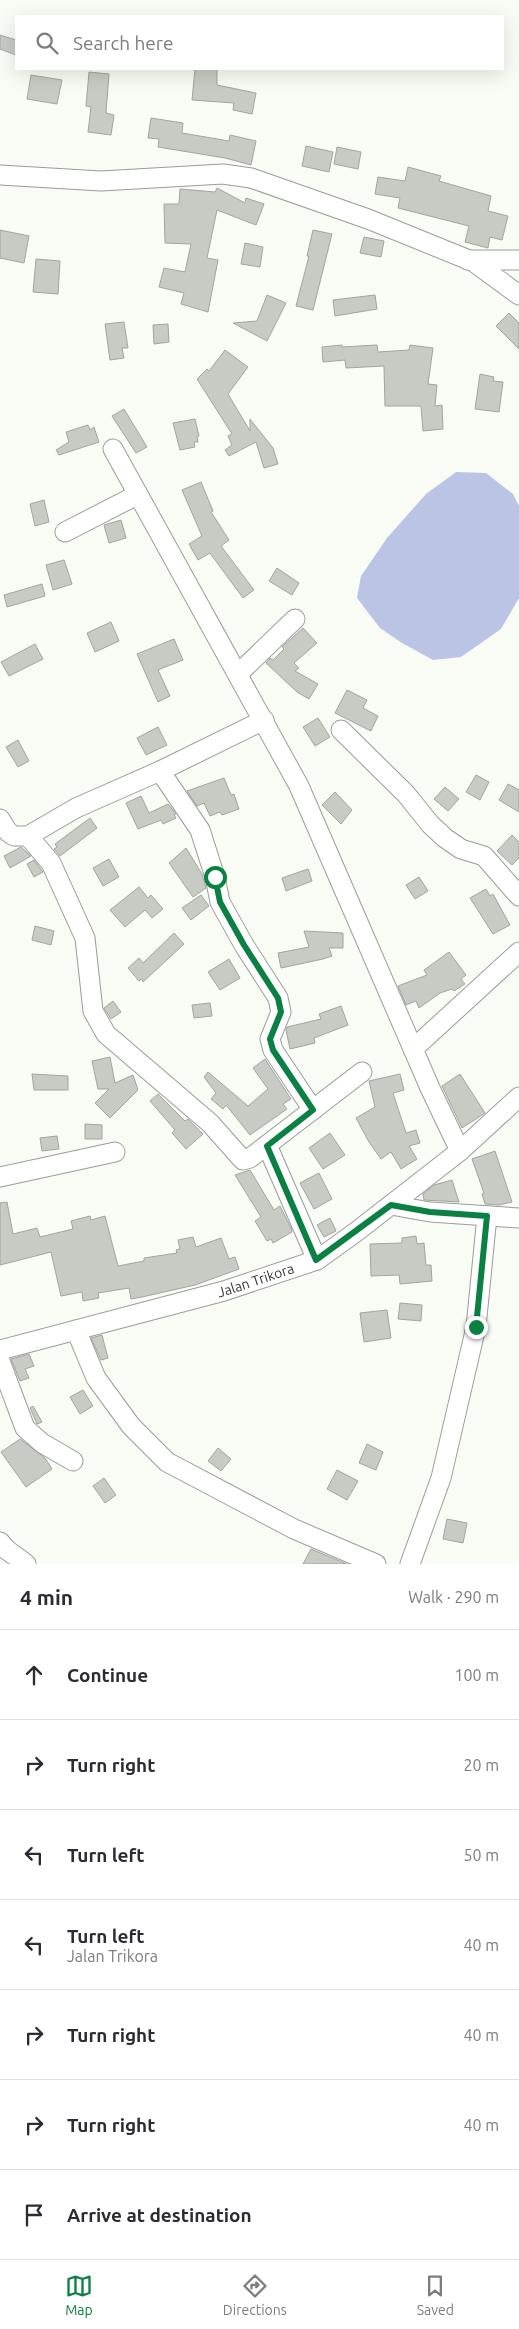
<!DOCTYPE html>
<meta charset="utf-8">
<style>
body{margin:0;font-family:Ubuntu,sans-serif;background:#f2f2f3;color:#2b2b33}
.stop{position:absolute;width:15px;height:15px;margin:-11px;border:4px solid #0b8043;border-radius:50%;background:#fff}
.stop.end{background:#0b8043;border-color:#fff;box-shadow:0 1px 5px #0008}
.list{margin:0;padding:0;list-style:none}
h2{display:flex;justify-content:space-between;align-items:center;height:65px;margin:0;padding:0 20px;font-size:21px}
h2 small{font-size:16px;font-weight:400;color:#7c7c81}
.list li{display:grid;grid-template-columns:32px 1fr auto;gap:15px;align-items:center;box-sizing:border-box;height:90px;padding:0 20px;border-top:1px solid #e1e1e2}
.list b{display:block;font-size:19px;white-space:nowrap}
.list p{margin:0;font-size:16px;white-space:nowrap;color:#7c7c81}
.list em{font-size:16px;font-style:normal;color:#7c7c81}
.icon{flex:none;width:28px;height:28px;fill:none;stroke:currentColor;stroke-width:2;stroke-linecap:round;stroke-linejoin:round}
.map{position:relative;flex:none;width:519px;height:1564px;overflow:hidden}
.search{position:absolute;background:#fff;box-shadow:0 5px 20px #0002;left:15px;right:15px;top:15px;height:55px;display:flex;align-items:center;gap:12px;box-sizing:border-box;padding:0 18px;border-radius:0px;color:#7c7c81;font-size:19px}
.sheet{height:695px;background:#fff}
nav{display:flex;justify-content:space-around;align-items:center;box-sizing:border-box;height:70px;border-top:1px solid #e1e1e2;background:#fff;font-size:14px;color:#7c7c81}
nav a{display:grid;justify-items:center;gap:2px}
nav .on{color:#0b8043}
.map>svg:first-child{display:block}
.water{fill:#bcc4e6}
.building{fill:#c8cbc4;stroke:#a2a49e}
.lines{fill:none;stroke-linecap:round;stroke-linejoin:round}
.minor-casing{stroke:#9a9d96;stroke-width:21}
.minor{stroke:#fff;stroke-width:19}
.route{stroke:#0b8043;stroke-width:6}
.labels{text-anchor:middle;stroke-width:4;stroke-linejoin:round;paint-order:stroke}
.street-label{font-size:14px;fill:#363734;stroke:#f9fcf4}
</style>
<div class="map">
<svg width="519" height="1564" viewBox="0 0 519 1564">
<rect width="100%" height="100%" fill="#f9fcf4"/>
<!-- water -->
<path class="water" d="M456,472L486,473L513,494L519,506V598L501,629L461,657L433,660L402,643L380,628L357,598L361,576L387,538L426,494Z"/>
<!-- building -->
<path class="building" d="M0,35L16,40V55L0,49Z
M195,69H217V85L256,93L252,114L233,110L234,103L192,100Z
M89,72L109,74L106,113L114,115L111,135L88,132L91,107L86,106Z
M31,75L62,80L57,104L27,99Z
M151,118L183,123L182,133L229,141L230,135L256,141L251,165L225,158L158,147L159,139L148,138Z
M306,146L333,152L329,172L302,166Z
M337,147L361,152L358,169L334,164Z
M408,167L441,176L439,181L491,196L488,211L508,216L502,240L490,237L488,248L465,242L469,226L398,208L400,198L375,194L378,177L405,181Z
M217,188L245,203L246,198L264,204L256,225L217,210L207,258L218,260L208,312L181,304L184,293L159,287L164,268L185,272L191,244L165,243L164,204H179L180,189L215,192Z
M0,230L29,236L24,263L0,258Z
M313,230L332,234L313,310L296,306L309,256H307Z
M364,237L384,241L381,257L360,253Z
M245,243L263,247L260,267L241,264Z
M36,259L60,261L58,294L33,292Z
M267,295L286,303L267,341L233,323L257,321Z
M375,295L377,309L335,316L333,300Z
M509,313L519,323V349L496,326Z
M124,322L128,348H122L124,358L110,360L105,324Z
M168,324L169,342L154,344L153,325Z
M342,345V347L377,345L378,352L409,350L410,345L433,348L428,384L437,385L435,406L442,405L443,429L423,431L421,406H385L384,366L346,368L345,360L323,362L322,347Z
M225,350L248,367L228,394L250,431V419L273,448L278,464L264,468L256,442L229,456L225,450L232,445L228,436L232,434L197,379L207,369L209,371Z
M480,374L494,377L493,381L503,382L499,412L475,409Z
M124,409L147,447L136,453L112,416Z
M195,419L199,436L197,437L198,442H194L195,447L180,450L173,423Z
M88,425L90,430L94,427L99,442L59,455L56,450L69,442L66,432Z
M201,482L213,511L211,512L229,540L221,546L254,590L243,598L210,553L198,560L189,544L202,536L182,490Z
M44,500L49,522L35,526L30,504Z
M121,520L126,538L109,543L104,525Z
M64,560L72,584L53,590L46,565Z
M277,568L299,583L292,595L269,581Z
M42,584L45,596L7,607L4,595Z
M111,622L119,641L95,652L87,633Z
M303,628L317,643L294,663L299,668L295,671L318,684L309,699L297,692L266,663L270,658L273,660L284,649L282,647Z
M174,639L183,660L158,670L170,696L158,702L137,654Z
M35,644L43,659L9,676L1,662Z
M347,690L367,700L363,708L378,716L371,731L335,713Z
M318,718L330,737L315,746L303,727Z
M158,727L167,745L146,755L137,738Z
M18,740L29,761L18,767L6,747Z
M476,775L489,782L480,800L466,792Z
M224,778L231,795L234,794L239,809L222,815L220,812L210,816L204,803L197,806L187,791Z
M508,784L519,790V812L499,800Z
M445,787L459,799L448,811L434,799Z
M335,792L352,810L341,824L322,805Z
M141,796L149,813L168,804L176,814L174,815L176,818L163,824L161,820L138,829L126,803Z
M90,818L97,828L60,856L54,849L57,847L55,844Z
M512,835L519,842V858L512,865L497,851Z
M21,847L31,856L10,868L4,856Z
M186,848L202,874L206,888L193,897L169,863Z
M109,859L119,877L103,886L93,868Z
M34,860L43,872L34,877L27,864Z
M308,869L312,881L286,891L282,878Z
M419,877L428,891L415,899L406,885Z
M139,887L148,898L151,895L163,909L152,918L145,910L125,927L110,910Z
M486,889L490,896L493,894L510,925L493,934L470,898Z
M201,895L209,906L191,920L182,908Z
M35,926L54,931L51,945L32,940Z
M304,931L343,933V948H329L332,956L323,959L281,968L278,953L309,947Z
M174,933L184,944L143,982L142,979L139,981L128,968L139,958L143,963Z
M449,952L466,975L461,979L465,984L454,991L452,989L440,993L419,1008L416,1001L406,1005L398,986L427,975L424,970Z
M229,959L240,978L220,990L208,972Z
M113,1001L121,1012L111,1019L104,1008Z
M210,1003L212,1016L194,1018L192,1005Z
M341,1006L348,1025L314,1038L315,1043L290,1049L286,1030L287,1027L321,1019L319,1014Z
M110,1057L115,1083L133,1075L138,1090L110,1118L95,1103L109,1089H98L92,1061Z
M265,1059L291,1099L283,1104L287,1109L250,1135L226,1105L223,1109L211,1099L216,1093L204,1077L208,1072L248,1106L268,1089L253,1068Z
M32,1074L68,1076V1090H34Z
M400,1074L404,1090L393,1093L406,1133L416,1130L420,1143L409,1146L417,1159L401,1169L391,1152L381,1159L369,1142L356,1118L375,1107L369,1081Z
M460,1074L485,1113L462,1128L442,1086Z
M158,1094L185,1121L188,1119L203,1134L186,1149L172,1133L175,1130L150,1101Z
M85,1124L102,1125V1139H85Z
M330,1133L345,1155L323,1169L309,1148Z
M57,1136L59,1149L42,1151L40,1138Z
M495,1151L512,1202L499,1205L485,1204L482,1194L484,1193L472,1159Z
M250,1170L274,1210L280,1206L291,1228L292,1232L273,1243L271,1239L267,1241L255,1221L261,1217L235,1175Z
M319,1173L332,1199L314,1209L300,1183Z
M452,1180L459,1202L424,1200L423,1194L434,1185Z
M7,1202L13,1234L37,1228L40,1237L73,1229L71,1221L90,1216L91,1220L105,1216L118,1266L144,1261V1258L177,1253L176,1250L180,1249L178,1240L193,1237L196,1247L221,1238L229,1259L235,1257L239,1269L195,1285L142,1297L131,1299L129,1288L98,1293L99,1298L83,1301L82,1292L61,1296L51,1252L0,1265V1203Z
M330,1218L336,1231L324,1237L317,1225Z
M416,1236L417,1244L424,1243L426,1265H431L432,1281L400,1284L399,1275L371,1276L370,1244L402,1243V1238Z
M400,1303L422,1305L421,1321L398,1319Z
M387,1310L391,1338L364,1342L360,1313Z
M102,1335L108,1358L101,1360L91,1338Z
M29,1354L34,1366L25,1369L29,1378L20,1381L11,1359Z
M83,1390L93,1406L80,1414L70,1397Z
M33,1406L42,1422L37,1424L30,1408Z
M20,1439L45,1458L52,1469L26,1487L1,1452Z
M367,1444L383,1452L376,1470L359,1463Z
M218,1448L231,1459L221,1471L208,1461Z
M337,1470L358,1481L347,1500L327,1489Z
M104,1478L116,1495L105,1503L93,1486Z
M447,1519L467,1523L463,1543L443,1539Z
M311,1549L347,1564H303Z"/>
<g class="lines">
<!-- minor casing -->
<g class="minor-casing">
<g id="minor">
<path d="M0,175L101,181L223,174L251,178L368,219L474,262L519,295"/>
<path d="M468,260H519"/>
<path d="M113,449L299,786L430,1088L460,1151"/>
<path d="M65,532L137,495"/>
<path d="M239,673L295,619"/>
<path d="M341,730L406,794L430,824L445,838L461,849L484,856L519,896"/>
<path d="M160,771L200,830L215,877L220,902L244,945L278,998L281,1012L270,1039L273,1050L313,1110"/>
<path d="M0,819L8,832L14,836H28L76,808L160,771L264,720"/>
<path d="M28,836L51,863L85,938L93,1011L106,1034L210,1123L241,1158L243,1160L250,1158L362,1072"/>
<path d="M413,1049L519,952"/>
<path d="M267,1145L317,1260"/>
<path d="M0,1177L115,1152"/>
<path d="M391,1205L430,1212L519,1218"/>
<path d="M76,1330L96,1378L131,1426L167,1462L294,1529L376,1564"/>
<path id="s1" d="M0,1350L224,1291L317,1260L356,1232L460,1151L519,1097"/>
<path d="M0,1361L25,1428L42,1443L73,1461"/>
<path d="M0,1542L7,1550L26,1564"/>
<path d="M410,1564L441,1478L476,1327L487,1216"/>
</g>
</g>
<!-- minor -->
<use href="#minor" class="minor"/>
</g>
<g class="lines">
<!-- route -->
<path class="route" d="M215,877L220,902L244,945L278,998L281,1012L270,1039L273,1050L313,1110L267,1146L316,1260L391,1205L430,1212L487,1216L476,1327"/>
</g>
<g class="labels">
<!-- street labels -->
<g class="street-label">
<text dy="5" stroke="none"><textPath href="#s1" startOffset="265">Jalan Trikora</textPath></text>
</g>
</g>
</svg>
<div class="stop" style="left:215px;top:877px"></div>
<div class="stop end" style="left:476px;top:1327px"></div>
<div class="search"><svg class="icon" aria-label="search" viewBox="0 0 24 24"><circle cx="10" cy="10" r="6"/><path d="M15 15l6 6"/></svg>Search here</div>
</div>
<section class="sheet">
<h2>4 min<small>Walk · 290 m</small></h2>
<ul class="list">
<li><svg class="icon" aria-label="ahead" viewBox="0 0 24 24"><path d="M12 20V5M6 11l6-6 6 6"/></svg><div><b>Continue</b></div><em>100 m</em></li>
<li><svg class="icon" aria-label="right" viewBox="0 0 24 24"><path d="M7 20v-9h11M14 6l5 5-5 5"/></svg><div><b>Turn right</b></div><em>20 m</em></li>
<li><svg class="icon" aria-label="left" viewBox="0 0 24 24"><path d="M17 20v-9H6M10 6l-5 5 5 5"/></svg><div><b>Turn left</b></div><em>50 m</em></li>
<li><svg class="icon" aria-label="left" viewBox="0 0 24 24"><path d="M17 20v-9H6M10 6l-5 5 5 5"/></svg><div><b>Turn left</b><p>Jalan Trikora</p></div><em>40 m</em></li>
<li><svg class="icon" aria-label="right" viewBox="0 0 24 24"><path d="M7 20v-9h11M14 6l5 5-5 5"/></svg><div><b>Turn right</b></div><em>40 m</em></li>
<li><svg class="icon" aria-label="right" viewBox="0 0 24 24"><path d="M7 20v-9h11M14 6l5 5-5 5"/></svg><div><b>Turn right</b></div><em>40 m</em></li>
<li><svg class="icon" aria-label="arrive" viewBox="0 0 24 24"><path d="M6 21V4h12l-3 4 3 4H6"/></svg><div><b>Arrive at destination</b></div></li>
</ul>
</section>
<nav>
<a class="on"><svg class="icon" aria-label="map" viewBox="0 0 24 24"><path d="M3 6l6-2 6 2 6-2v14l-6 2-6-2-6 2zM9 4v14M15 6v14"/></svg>Map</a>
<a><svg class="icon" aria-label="directions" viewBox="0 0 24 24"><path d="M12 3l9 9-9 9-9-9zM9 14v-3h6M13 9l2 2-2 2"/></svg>Directions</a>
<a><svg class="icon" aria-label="saved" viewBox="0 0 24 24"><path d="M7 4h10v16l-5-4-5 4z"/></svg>Saved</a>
</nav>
